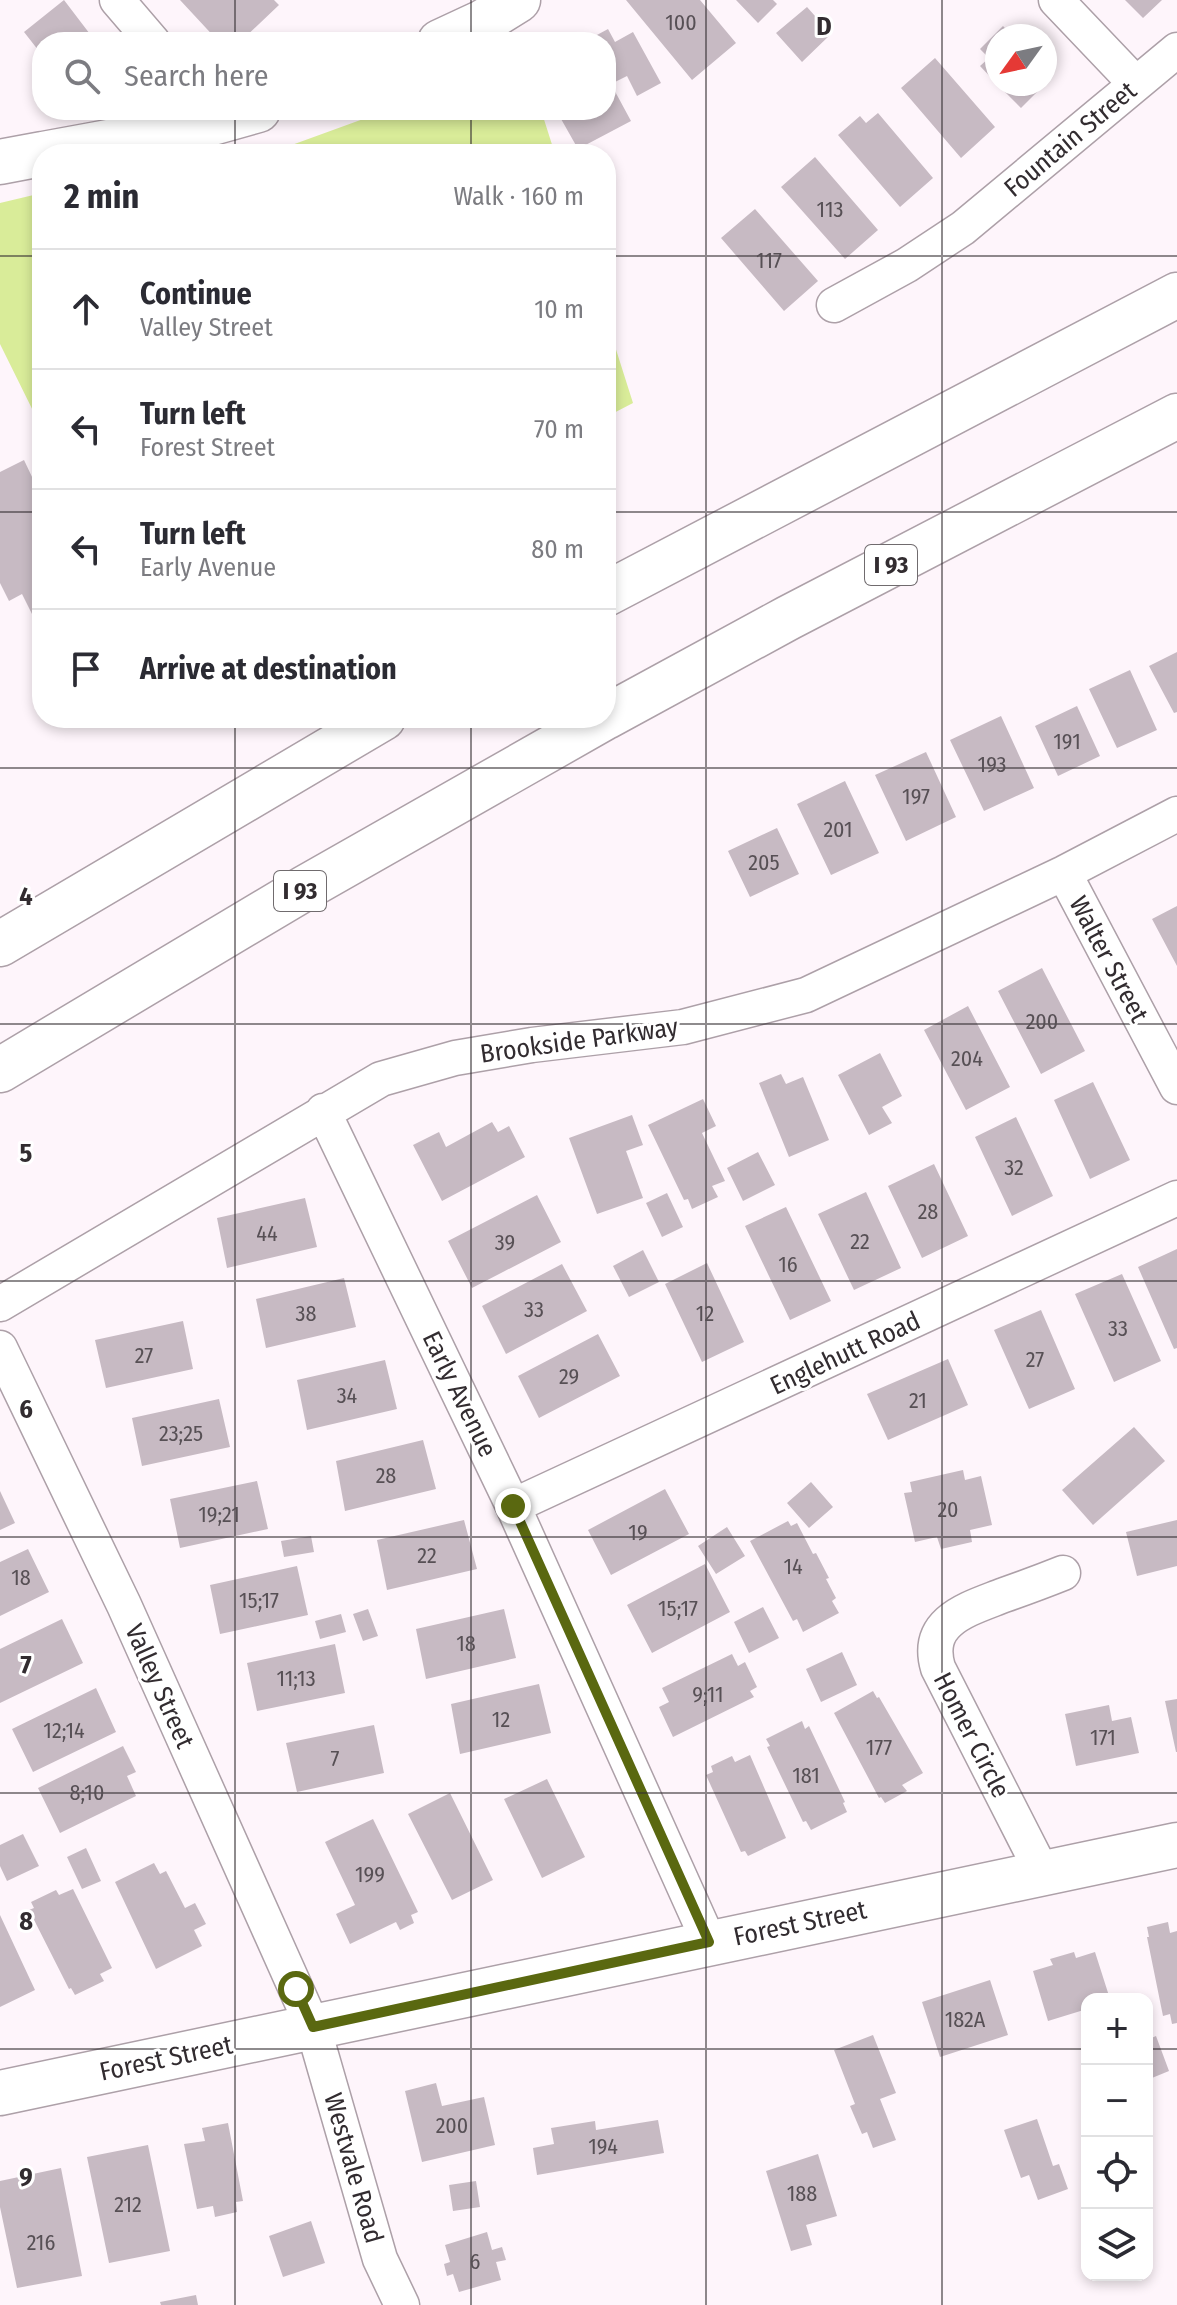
<!DOCTYPE html>
<meta charset="utf-8">
<style>
body{margin:0;font-family:"Fira Sans Condensed",sans-serif;background:#f7f7f7;color:#2b2b33}
.controls{position:absolute;right:24px;bottom:24px;display:grid;overflow:hidden;border-radius:16px;box-shadow:0 4px 12px #0003}
.controls button{width:72px;height:72px;display:grid;place-items:center;padding:0;border:0;border-bottom:2px solid #e1e1e2;background:#fff;color:#2b2b33;font:40px sans-serif}
.compass{position:absolute;left:985px;top:24px;width:72px;height:72px;border-radius:50%;background:#fff;box-shadow:0 4px 12px #0003;rotate:237deg}
.stop{position:absolute;width:24px;height:24px;margin:-18px;border:6px solid #5a6810;border-radius:50%;background:#fff}
.stop.end{background:#5a6810;border-color:#fff;box-shadow:0 2px 8px #0008}
.list{margin:0;padding:0;list-style:none}
h2{display:flex;justify-content:space-between;align-items:center;height:104px;margin:0;padding:0 32px;font-size:34px}
h2 small{font-size:26px;font-weight:400;color:#7c7c81}
.list li{display:grid;grid-template-columns:52px 1fr auto;gap:24px;align-items:center;box-sizing:border-box;height:120px;padding:0 32px;border-top:2px solid #e1e1e2}
.list b{display:block;font-size:30px;white-space:nowrap}
.list p{margin:0;font-size:26px;white-space:nowrap;color:#7c7c81}
.list em{font-size:26px;font-style:normal;color:#7c7c81}
.icon{flex:none;width:44px;height:44px;fill:none;stroke:currentColor;stroke-width:2;stroke-linecap:round;stroke-linejoin:round}
.map{position:relative;flex:none;width:1177px;height:2305px;overflow:hidden}
.search{position:absolute;background:#fff;box-shadow:0 4px 12px #0003;left:32px;top:32px;width:584px;height:88px;display:flex;align-items:center;gap:20px;box-sizing:border-box;padding:0 28px;border-radius:32px;color:#7c7c81;font-size:30px}
.panel{position:absolute;background:#fff;box-shadow:0 4px 12px #0003;left:32px;top:144px;width:584px;height:584px;border-radius:32px}
.map>svg:first-child{display:block}
.green{fill:#d9ec99}
.building{fill:#c7bac3}
.lines{fill:none;stroke-linecap:round;stroke-linejoin:round}
.minor-casing{stroke:#ada0a8;stroke-width:37}
.tertiary-casing{stroke:#ada0a8;stroke-width:47}
.motorway-casing{stroke:#ada0a8;stroke-width:47}
.minor{stroke:#fff;stroke-width:34}
.tertiary{stroke:#fff;stroke-width:44}
.motorway{stroke:#fff;stroke-width:44}
.route{stroke:#5a6810;stroke-width:10}
.grid{fill:none;stroke:#322c30;stroke-width:2;stroke-opacity:0.55}
.labels{text-anchor:middle;stroke-width:6;stroke-linejoin:round;paint-order:stroke}
.number-label{font-size:22px;fill:#575055}
.shield{fill:#fff;stroke:#706b6e;stroke-width:2}
.shield-label{font-size:24px;font-weight:bold;fill:#322c30}
.street-label{font-size:26px;fill:#322c30;stroke:#fff}
.grid-label{font-size:26px;text-anchor:middle;font-weight:bold;fill:#322c30;stroke:#fff;stroke-width:6;stroke-linejoin:round;paint-order:stroke}
</style>
<div class="map">
<svg width="1177" height="2305" viewBox="0 0 1177 2305">
<rect width="100%" height="100%" fill="#fef5fb"/>
<!-- green -->
<path class="green" d="M388,110H541L555,154H267Z
M42,193V429L0,344V203Z
M606,318L633,403L606,417Z"/>
<!-- building -->
<path class="building" d="M64,0L96,42H42V55L24,32Z
M180,0H274L279,5L240,42H219Z
M626,0H700L736,43L692,80Z
M736,0H773L777,4L758,23Z
M1125,0H1162L1143,18Z
M807,7L831,34L802,62L776,33Z
M1003,26L1012,36H997V84L980,66L989,58L980,49Z
M608,29L615,42L633,32L661,83L637,96L627,76L611,84L631,121L578,149L556,110H606V42H584Z
M935,58L995,127L961,158L901,88Z
M1045,69L1052,77L1021,108L997,84H1045Z
M878,113L933,178L900,207L838,135L860,116L866,123Z
M815,157L878,230L845,259L781,187Z
M755,209L818,281L784,311L721,238Z
M24,460L42,498V634L22,594L9,601L0,583V472Z
M1177,652V712L1174,713L1149,666Z
M1130,670L1157,730L1117,748L1089,689Z
M1077,706L1100,756L1058,776L1035,726Z
M1001,716L1034,788L984,811L950,740Z
M926,752L956,817L906,841L875,775Z
M845,781L879,853L831,875L797,804Z
M777,828L799,874L750,897L728,851Z
M1177,906V966L1152,919Z
M1042,968L1085,1051L1041,1074L998,991Z
M968,1006L1010,1087L966,1110L924,1030Z
M880,1053L902,1096L882,1107L892,1123L869,1135L838,1075Z
M781,1074L786,1084L803,1077L829,1140L789,1157L759,1083Z
M1093,1082L1130,1160L1090,1179L1054,1100Z
M703,1099L716,1126L702,1133L725,1181L712,1186L718,1197L692,1209L688,1199L684,1200L648,1125Z
M632,1115L643,1145L626,1151L643,1198L597,1214L569,1138Z
M1016,1117L1053,1196L1012,1216L975,1137Z
M492,1122L498,1132L509,1126L525,1157L442,1201L413,1145L439,1132L446,1147Z
M758,1152L775,1185L743,1201L727,1168Z
M934,1164L968,1236L922,1258L888,1186Z
M866,1192L901,1268L854,1290L818,1214Z
M667,1193L683,1227L662,1237L646,1203Z
M537,1195L561,1242L472,1288L448,1241Z
M305,1198L317,1247L227,1268L217,1218Z
M786,1207L831,1301L790,1320L745,1226Z
M1177,1249V1348L1174,1349L1138,1267Z
M643,1250L659,1282L629,1297L613,1266Z
M707,1263L744,1342L702,1362L665,1284Z
M562,1264L587,1311L506,1354L482,1306Z
M1122,1274L1161,1361L1114,1382L1075,1294Z
M344,1278L356,1327L266,1348L256,1299Z
M1041,1310L1075,1389L1029,1409L994,1330Z
M183,1321L193,1369L106,1388L95,1340Z
M598,1334L620,1376L539,1418L518,1376Z
M948,1359L968,1405L888,1440L867,1394Z
M385,1360L397,1409L307,1430L297,1380Z
M219,1399L230,1447L142,1466L132,1418Z
M1134,1427L1165,1461L1093,1525L1062,1490Z
M423,1440L436,1489L345,1511L336,1461Z
M963,1470L965,1480L981,1476L992,1525L970,1530L972,1542L941,1549L937,1537L915,1542L904,1493L912,1492L910,1482Z
M257,1481L268,1529L180,1548L170,1499Z
M811,1482L833,1507L809,1528L787,1503Z
M665,1489L689,1534L611,1575L588,1530Z
M0,1491L15,1523L0,1530Z
M464,1520L477,1569L387,1590L377,1540Z
M1177,1520V1566L1137,1576L1126,1532Z
M788,1521L791,1526L797,1523L813,1554L816,1553L829,1578L826,1579L836,1598L832,1601L839,1613L803,1632L797,1619L793,1621L750,1541Z
M727,1527L745,1556L716,1574L698,1546Z
M311,1536L314,1552L284,1557L281,1541Z
M28,1549L49,1592L0,1616V1562Z
M705,1564L730,1612L652,1653L627,1605Z
M297,1566L308,1615L220,1634L210,1585Z
M763,1607L779,1638L749,1653L734,1622Z
M368,1609L378,1636L363,1641L353,1614Z
M504,1609L516,1658L426,1679L416,1629Z
M341,1614L346,1632L320,1639L315,1621Z
M62,1619L83,1663L0,1703V1649Z
M335,1644L345,1693L257,1711L247,1663Z
M842,1652L857,1685L821,1702L806,1669Z
M732,1654L738,1666L745,1662L757,1687L750,1691L754,1697L673,1737L659,1707L669,1702L662,1688Z
M539,1684L551,1733L460,1754L451,1704Z
M96,1688L116,1732L33,1772L12,1729Z
M873,1691L877,1698L879,1697L923,1773L902,1785L907,1791L885,1803L881,1797L879,1798L834,1713Z
M1177,1699V1752H1176L1165,1701Z
M1109,1705L1112,1721L1131,1717L1139,1753L1076,1766L1065,1714Z
M802,1721L805,1729L809,1726L845,1802L843,1803L847,1812L811,1830L806,1821L803,1822L767,1747L770,1746L766,1739Z
M374,1725L384,1773L297,1792L286,1743Z
M123,1746L136,1772L127,1776L136,1796L60,1833L38,1788Z
M750,1755L786,1838L748,1856L745,1851L741,1852L706,1775L713,1772L711,1766L732,1756L735,1762Z
M547,1779L585,1857L542,1878L504,1799Z
M450,1793L493,1880L452,1900L408,1814Z
M373,1819L418,1912L411,1915L414,1923L400,1930L396,1922L350,1944L336,1914L355,1905L325,1842Z
M23,1834L39,1866L7,1881L0,1866V1845Z
M86,1848L101,1881L82,1889L67,1857Z
M154,1863L160,1874L166,1871L185,1908L195,1903L206,1924L194,1930L202,1946L156,1969L115,1882Z
M73,1889L112,1968L100,1974L104,1981L75,1995L71,1988L69,1989L29,1910L34,1908L31,1902L56,1890L59,1895Z
M0,1915L35,1990L0,2007Z
M1168,1922L1170,1933L1177,1931V2023L1172,2024L1170,2014L1163,2016L1147,1937H1149L1147,1927Z
M1074,1952L1076,1958L1095,1952L1110,1999H1087V2009L1048,2021L1033,1971L1053,1965L1050,1959Z
M990,1980L1008,2035L940,2057L922,2002Z
M873,2035L896,2093L880,2099L896,2140L873,2148L867,2132L862,2134L850,2106L855,2104L834,2050Z
M1156,2036L1169,2071L1147,2080V2040Z
M436,2083L442,2106L484,2097L495,2145L422,2162L405,2091Z
M1037,2119L1053,2166L1059,2164L1068,2189L1038,2200L1029,2175L1021,2178L1004,2130Z
M658,2120L664,2153L537,2175L533,2148L554,2144L551,2128L595,2121L596,2130Z
M228,2123L243,2201L236,2202L237,2212L215,2217L213,2206L197,2209L184,2144L205,2141L202,2128Z
M148,2145L170,2251L109,2263L87,2157Z
M818,2154L837,2216L806,2225L812,2245L791,2251L766,2171Z
M61,2168L82,2276L17,2288L0,2207V2181Z
M476,2181L480,2207L453,2211L449,2185Z
M311,2221L325,2263L283,2277L269,2236Z
M487,2232L492,2250L502,2247L506,2260L496,2262L501,2280L459,2292L453,2274L447,2276L444,2264L450,2262L445,2245Z
M196,2295L198,2305H161L160,2302Z"/>
<g class="lines">
<!-- minor casing -->
<g class="minor-casing">
<path id="minor" d="M117,0L153,42
M1056,0L1136,84
M834,305L907,265L963,228L1177,50
M1064,873L1177,1087
M323,1111L513,1506L709,1942
M0,1304L381,1079L455,1058L532,1045L683,1027L806,995L1064,873L1177,814
M0,1348L124,1605L313,2027L380,2259L402,2305
M513,1506L1177,1198
M1042,1872L938,1668C924,1620 969,1609 1004,1595C1024,1588 1043,1581 1063,1573"/>
</g>
<!-- tertiary casing -->
<g class="tertiary-casing">
<path id="tertiary" d="M440,42L483,22L518,0
M43,154L212,123L258,110
M0,162L42,154
M0,2093L1177,1845"/>
</g>
<!-- motorway casing -->
<g class="motorway-casing">
<path id="motorway" d="M606,594L1177,295
M606,717L788,618L1177,416
M0,944L383,718
M0,1070L305,888L604,718"/>
</g>
<!-- minor -->
<use href="#minor" class="minor"/>
<!-- tertiary -->
<use href="#tertiary" class="tertiary"/>
<!-- motorway -->
<use href="#motorway" class="motorway"/>
</g>
<g class="lines">
<!-- route -->
<path class="route" d="M296,1989L313,2027L709,1942L513,1506"/>
</g>
<!-- grid -->
<path class="grid" d="M235,0V42M471,0V42M706,0V2305M942,0V2305M235,110V154M471,110V154M0,256H42M606,256H1177M0,512H42M606,512H1177M235,718V2305M471,718V2305M0,768H1177M0,1024H1177M0,1281H1177M0,1537H1177M0,1793H1177M0,2049H1087M1147,2049H1177"/>
<g class="labels">
<!-- number labels -->
<g class="number-label">
<text x="681" y="30">100</text>
<text x="830" y="217">113</text>
<text x="769" y="268">117</text>
<text x="1067" y="749">191</text>
<text x="992" y="772">193</text>
<text x="916" y="804">197</text>
<text x="838" y="837">201</text>
<text x="764" y="870">205</text>
<text x="1042" y="1029">200</text>
<text x="967" y="1066">204</text>
<text x="1014" y="1175">32</text>
<text x="928" y="1219">28</text>
<text x="267" y="1241">44</text>
<text x="860" y="1249">22</text>
<text x="505" y="1250">39</text>
<text x="788" y="1272">16</text>
<text x="534" y="1317">33</text>
<text x="306" y="1321">38</text>
<text x="705" y="1321">12</text>
<text x="1118" y="1336">33</text>
<text x="144" y="1363">27</text>
<text x="1035" y="1367">27</text>
<text x="569" y="1384">29</text>
<text x="347" y="1403">34</text>
<text x="918" y="1408">21</text>
<text x="181" y="1441">23;25</text>
<text x="386" y="1483">28</text>
<text x="948" y="1517">20</text>
<text x="219" y="1522">19;21</text>
<text x="638" y="1540">19</text>
<text x="427" y="1563">22</text>
<text x="793" y="1574">14</text>
<text x="21" y="1585">18</text>
<text x="259" y="1608">15;17</text>
<text x="678" y="1616">15;17</text>
<text x="466" y="1651">18</text>
<text x="296" y="1686">11;13</text>
<text x="708" y="1702">9;11</text>
<text x="501" y="1727">12</text>
<text x="64" y="1738">12;14</text>
<text x="1103" y="1745">171</text>
<text x="879" y="1755">177</text>
<text x="335" y="1766">7</text>
<text x="806" y="1783">181</text>
<text x="87" y="1800">8;10</text>
<text x="370" y="1882">199</text>
<text x="965" y="2027">182A</text>
<text x="452" y="2133">200</text>
<text x="603" y="2154">194</text>
<text x="802" y="2201">188</text>
<text x="128" y="2212">212</text>
<text x="41" y="2250">216</text>
<text x="475" y="2269">6</text>
</g>
<!-- shield labels -->
<g class="shield">
<rect x="865" y="545" width="52" height="40" rx="6"/>
<rect x="274" y="871" width="52" height="40" rx="6"/>
</g>
<g class="shield-label">
<text x="891" y="573">I 93</text>
<text x="300" y="899">I 93</text>
</g>
<!-- street labels -->
<g class="street-label">
<text transform="translate(1070 139) rotate(-40)" y="9">Fountain Street</text>
<text transform="translate(1109 959) rotate(62)" y="9">Walter Street</text>
<text transform="translate(579 1040) rotate(-8)" y="9">Brookside Parkway</text>
<text transform="translate(845 1353) rotate(-25)" y="9">Englehutt Road</text>
<text transform="translate(460 1394) rotate(64)" y="9">Early Avenue</text>
<text transform="translate(160 1686) rotate(66)" y="9">Valley Street</text>
<text transform="translate(972 1735) rotate(63)" y="9">Homer Circle</text>
<text transform="translate(800 1923) rotate(-12)" y="9">Forest Street</text>
<text transform="translate(166 2058) rotate(-12)" y="9">Forest Street</text>
<text transform="translate(354 2168) rotate(74)" y="9">Westvale Road</text>
</g>
</g>
<g class="grid-label">
<text x="824" y="35">D</text>
<text x="26" y="905">4</text>
<text x="26" y="1162">5</text>
<text x="26" y="1418">6</text>
<text x="26" y="1674">7</text>
<text x="26" y="1930">8</text>
<text x="26" y="2186">9</text>
</g>
</svg>
<div class="controls">
<button>+</button>
<button>−</button>
<button><svg class="icon" aria-label="locate" viewBox="0 0 24 24"><circle cx="12" cy="12" r="6"/><path d="M12 2v4M12 18v4M2 12h4M18 12h4"/></svg></button>
<button><svg class="icon" aria-label="layers" viewBox="0 0 24 24"><path d="M12 4l9 5-9 5-9-5zM3 14l9 5 9-5"/></svg></button>
</div>
<svg class="compass" viewBox="-18 -18 36 36"><path d="M0-13l5 13h-10z" fill="#e53935"/><path d="M0 13l5-13h-10z" fill="#7c7c81"/></svg>
<div class="stop" style="left:296px;top:1989px"></div>
<div class="stop end" style="left:513px;top:1506px"></div>
<div class="search"><svg class="icon" aria-label="search" viewBox="0 0 24 24"><circle cx="10" cy="10" r="6"/><path d="M15 15l6 6"/></svg>Search here</div>
<section class="panel">
<h2>2 min<small>Walk · 160 m</small></h2>
<ul class="list">
<li><svg class="icon" aria-label="ahead" viewBox="0 0 24 24"><path d="M12 20V5M6 11l6-6 6 6"/></svg><div><b>Continue</b><p>Valley Street</p></div><em>10 m</em></li>
<li><svg class="icon" aria-label="left" viewBox="0 0 24 24"><path d="M17 20v-9H6M10 6l-5 5 5 5"/></svg><div><b>Turn left</b><p>Forest Street</p></div><em>70 m</em></li>
<li><svg class="icon" aria-label="left" viewBox="0 0 24 24"><path d="M17 20v-9H6M10 6l-5 5 5 5"/></svg><div><b>Turn left</b><p>Early Avenue</p></div><em>80 m</em></li>
<li><svg class="icon" aria-label="arrive" viewBox="0 0 24 24"><path d="M6 21V4h12l-3 4 3 4H6"/></svg><div><b>Arrive at destination</b></div></li>
</ul>
</section>
</div>
